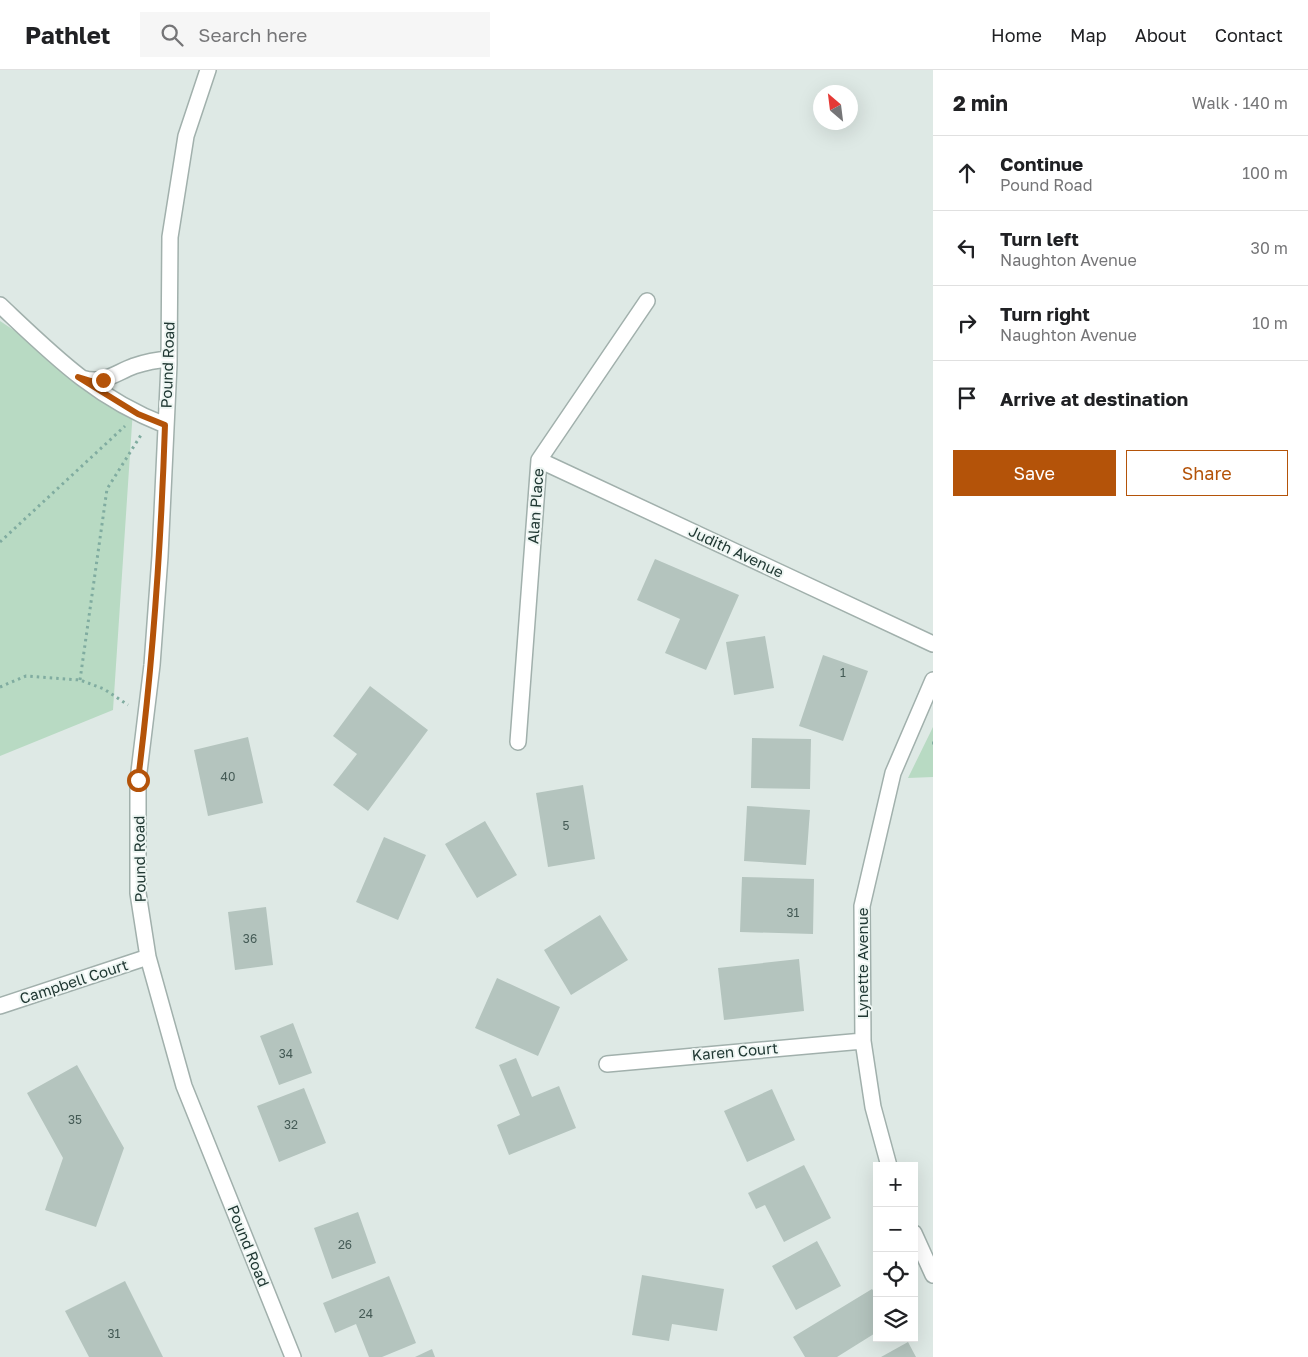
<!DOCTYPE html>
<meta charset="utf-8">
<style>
body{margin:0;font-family:"Golos Text",sans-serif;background:#f6f6f6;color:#202124}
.controls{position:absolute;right:15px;bottom:15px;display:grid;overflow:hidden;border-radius:0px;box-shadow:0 5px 20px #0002}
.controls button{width:45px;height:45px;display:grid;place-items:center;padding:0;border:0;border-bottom:1px solid #e0e0e0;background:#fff;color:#202124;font:25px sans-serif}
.compass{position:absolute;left:813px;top:15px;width:45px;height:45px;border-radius:50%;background:#fff;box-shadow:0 5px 20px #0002;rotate:332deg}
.stop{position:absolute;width:15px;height:15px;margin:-11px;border:4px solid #b45309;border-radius:50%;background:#fff}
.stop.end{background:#b45309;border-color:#fff;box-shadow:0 1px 5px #0008}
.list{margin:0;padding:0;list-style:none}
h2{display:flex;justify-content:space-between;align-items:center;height:65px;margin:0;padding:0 20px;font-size:21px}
h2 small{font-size:16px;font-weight:400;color:#757577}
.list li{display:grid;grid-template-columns:32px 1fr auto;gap:15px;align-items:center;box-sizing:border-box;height:75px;padding:0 20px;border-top:1px solid #e0e0e0}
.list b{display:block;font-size:19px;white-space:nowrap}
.list p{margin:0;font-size:16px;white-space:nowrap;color:#757577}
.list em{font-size:16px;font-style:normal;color:#757577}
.actions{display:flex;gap:10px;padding:15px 20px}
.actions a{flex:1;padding:11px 0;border:1px solid #b45309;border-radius:0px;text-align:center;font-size:18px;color:#b45309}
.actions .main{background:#b45309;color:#fff}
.icon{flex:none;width:28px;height:28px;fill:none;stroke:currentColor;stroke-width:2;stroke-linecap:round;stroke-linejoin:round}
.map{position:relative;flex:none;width:933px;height:1287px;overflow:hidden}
header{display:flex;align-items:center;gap:30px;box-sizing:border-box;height:70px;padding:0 25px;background:#fff;border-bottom:1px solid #e0e0e0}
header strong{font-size:24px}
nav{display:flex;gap:28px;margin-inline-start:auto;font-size:18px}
.search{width:350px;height:45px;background:#f6f6f6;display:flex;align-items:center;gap:12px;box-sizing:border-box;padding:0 18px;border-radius:0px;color:#757577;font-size:19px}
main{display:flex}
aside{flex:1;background:#fff}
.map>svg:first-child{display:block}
.green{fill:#b8dac3}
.building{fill:#b4c4be}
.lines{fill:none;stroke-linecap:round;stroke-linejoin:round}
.minor-casing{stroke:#a1b0ac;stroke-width:18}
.path{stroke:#80aca0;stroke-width:3;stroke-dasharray:2.5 4;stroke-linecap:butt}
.minor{stroke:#fff;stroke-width:15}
.route{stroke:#b45309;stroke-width:6}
.labels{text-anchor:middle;stroke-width:4;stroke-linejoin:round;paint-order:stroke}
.number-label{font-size:12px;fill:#455b56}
.street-label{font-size:15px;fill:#203833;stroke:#eef6f3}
</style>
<header>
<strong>Pathlet</strong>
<div class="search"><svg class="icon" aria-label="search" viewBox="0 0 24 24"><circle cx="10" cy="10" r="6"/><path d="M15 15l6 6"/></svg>Search here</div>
<nav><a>Home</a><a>Map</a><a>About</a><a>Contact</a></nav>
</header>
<main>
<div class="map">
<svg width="933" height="1287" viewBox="0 0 933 1287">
<rect width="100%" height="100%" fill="#dee9e5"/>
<!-- green -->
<path class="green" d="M0,251L133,339L113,640L0,686Z
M933,657V707L908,708Z"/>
<!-- building -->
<path class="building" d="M655,489L739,525L706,600L665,583L680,549L637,530Z
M765,566L774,618L734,625L726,572Z
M823,585L868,601L843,671L799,656Z
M370,616L428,660L368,741L333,715L357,684L333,666Z
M248,667L263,733L208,746L194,680Z
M752,668L811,669L810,719L751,718Z
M583,715L595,789L548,797L536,723Z
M747,736L810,740L806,795L744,791Z
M485,751L517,805L477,828L445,774Z
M384,767L426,785L398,850L356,832Z
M742,807L814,809L813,864L740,862Z
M266,837L273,895L235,900L228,842Z
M600,845L628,890L571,925L544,880Z
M799,889L804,941L724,950L718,898Z
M497,908L560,937L538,986L475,958Z
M293,953L312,1003L279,1015L260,966Z
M516,988L532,1027L559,1016L576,1058L509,1085L497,1055L520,1045L499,995Z
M77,995L124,1078L96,1157L45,1140L63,1088L27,1023Z
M304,1018L326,1073L279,1092L257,1036Z
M772,1019L795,1070L747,1092L724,1041Z
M804,1095L831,1148L784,1172L765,1135L756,1139L748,1123Z
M358,1142L376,1193L332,1209L314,1158Z
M817,1171L841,1216L796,1240L772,1196Z
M642,1205L724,1219L717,1261L672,1254L669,1271L632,1265Z
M389,1206L416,1273L382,1287H369L356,1254L335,1263L323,1233Z
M125,1211L163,1287H89L65,1241Z
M872,1219L877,1226V1262L837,1287H805L793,1267Z
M908,1272L916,1287H881Z
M432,1279L435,1287H415Z"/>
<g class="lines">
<!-- minor casing -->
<g class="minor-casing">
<path id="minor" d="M208,0L186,66L170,167L169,294L160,486L152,595L138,710V823L148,887L184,1016L293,1287
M0,235C53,285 95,328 165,355
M82,308C103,315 115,303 134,296C146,292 156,290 169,289
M539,390L933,574
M518,672L539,390L647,231
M0,936L148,887
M607,994L863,971
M889,1096L873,1037L863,971L862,836L893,703L933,610
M914,1163L933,1205"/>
</g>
<!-- path -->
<path class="path" d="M0,472L125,356
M80,610L107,419L141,365
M0,617L26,606L80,610L104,619L128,635
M932,673H933"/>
<!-- minor -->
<use href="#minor" class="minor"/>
</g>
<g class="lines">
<!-- route -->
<path class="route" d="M103,310L91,311L78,307L138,344L165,355C161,474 153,592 138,710"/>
</g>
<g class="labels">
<!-- number labels -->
<g class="number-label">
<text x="843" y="607">1</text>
<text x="228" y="711">40</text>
<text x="566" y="760">5</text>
<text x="793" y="847">31</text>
<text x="250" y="873">36</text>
<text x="286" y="988">34</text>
<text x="75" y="1054">35</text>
<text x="291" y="1059">32</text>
<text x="345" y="1179">26</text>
<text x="366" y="1248">24</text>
<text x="114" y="1268">31</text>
</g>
<!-- street labels -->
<g class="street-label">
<text transform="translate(168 295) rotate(-88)" y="5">Pound Road</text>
<text transform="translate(536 436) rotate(-86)" y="5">Alan Place</text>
<text transform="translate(736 482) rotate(25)" y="5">Judith Avenue</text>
<text transform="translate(140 789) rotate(-91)" y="5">Pound Road</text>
<text transform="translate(863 893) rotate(-90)" y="5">Lynette Avenue</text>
<text transform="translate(74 912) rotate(-18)" y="5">Campbell Court</text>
<text transform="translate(735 982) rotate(-5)" y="5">Karen Court</text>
<text transform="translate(248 1176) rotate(68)" y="5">Pound Road</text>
</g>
</g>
</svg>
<div class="controls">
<button>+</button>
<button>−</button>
<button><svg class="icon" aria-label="locate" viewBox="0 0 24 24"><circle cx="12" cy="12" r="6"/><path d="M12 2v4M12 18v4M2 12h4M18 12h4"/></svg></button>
<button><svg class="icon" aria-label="layers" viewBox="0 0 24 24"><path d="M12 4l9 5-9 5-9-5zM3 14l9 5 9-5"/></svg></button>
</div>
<svg class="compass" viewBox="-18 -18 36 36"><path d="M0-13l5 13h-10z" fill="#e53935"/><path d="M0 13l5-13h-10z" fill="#757577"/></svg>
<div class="stop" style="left:138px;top:710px"></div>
<div class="stop end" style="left:103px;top:310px"></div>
</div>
<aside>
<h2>2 min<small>Walk · 140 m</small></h2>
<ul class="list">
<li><svg class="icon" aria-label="ahead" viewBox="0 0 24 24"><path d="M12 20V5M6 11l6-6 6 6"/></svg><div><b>Continue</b><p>Pound Road</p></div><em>100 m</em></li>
<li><svg class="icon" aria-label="left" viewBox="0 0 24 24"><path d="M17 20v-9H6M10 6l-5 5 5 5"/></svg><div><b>Turn left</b><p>Naughton Avenue</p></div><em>30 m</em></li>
<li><svg class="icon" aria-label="right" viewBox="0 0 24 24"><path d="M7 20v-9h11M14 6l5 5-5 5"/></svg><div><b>Turn right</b><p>Naughton Avenue</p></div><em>10 m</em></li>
<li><svg class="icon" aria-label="arrive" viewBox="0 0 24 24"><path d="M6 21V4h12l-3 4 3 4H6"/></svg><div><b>Arrive at destination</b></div></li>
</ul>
<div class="actions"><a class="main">Save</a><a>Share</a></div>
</aside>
</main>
